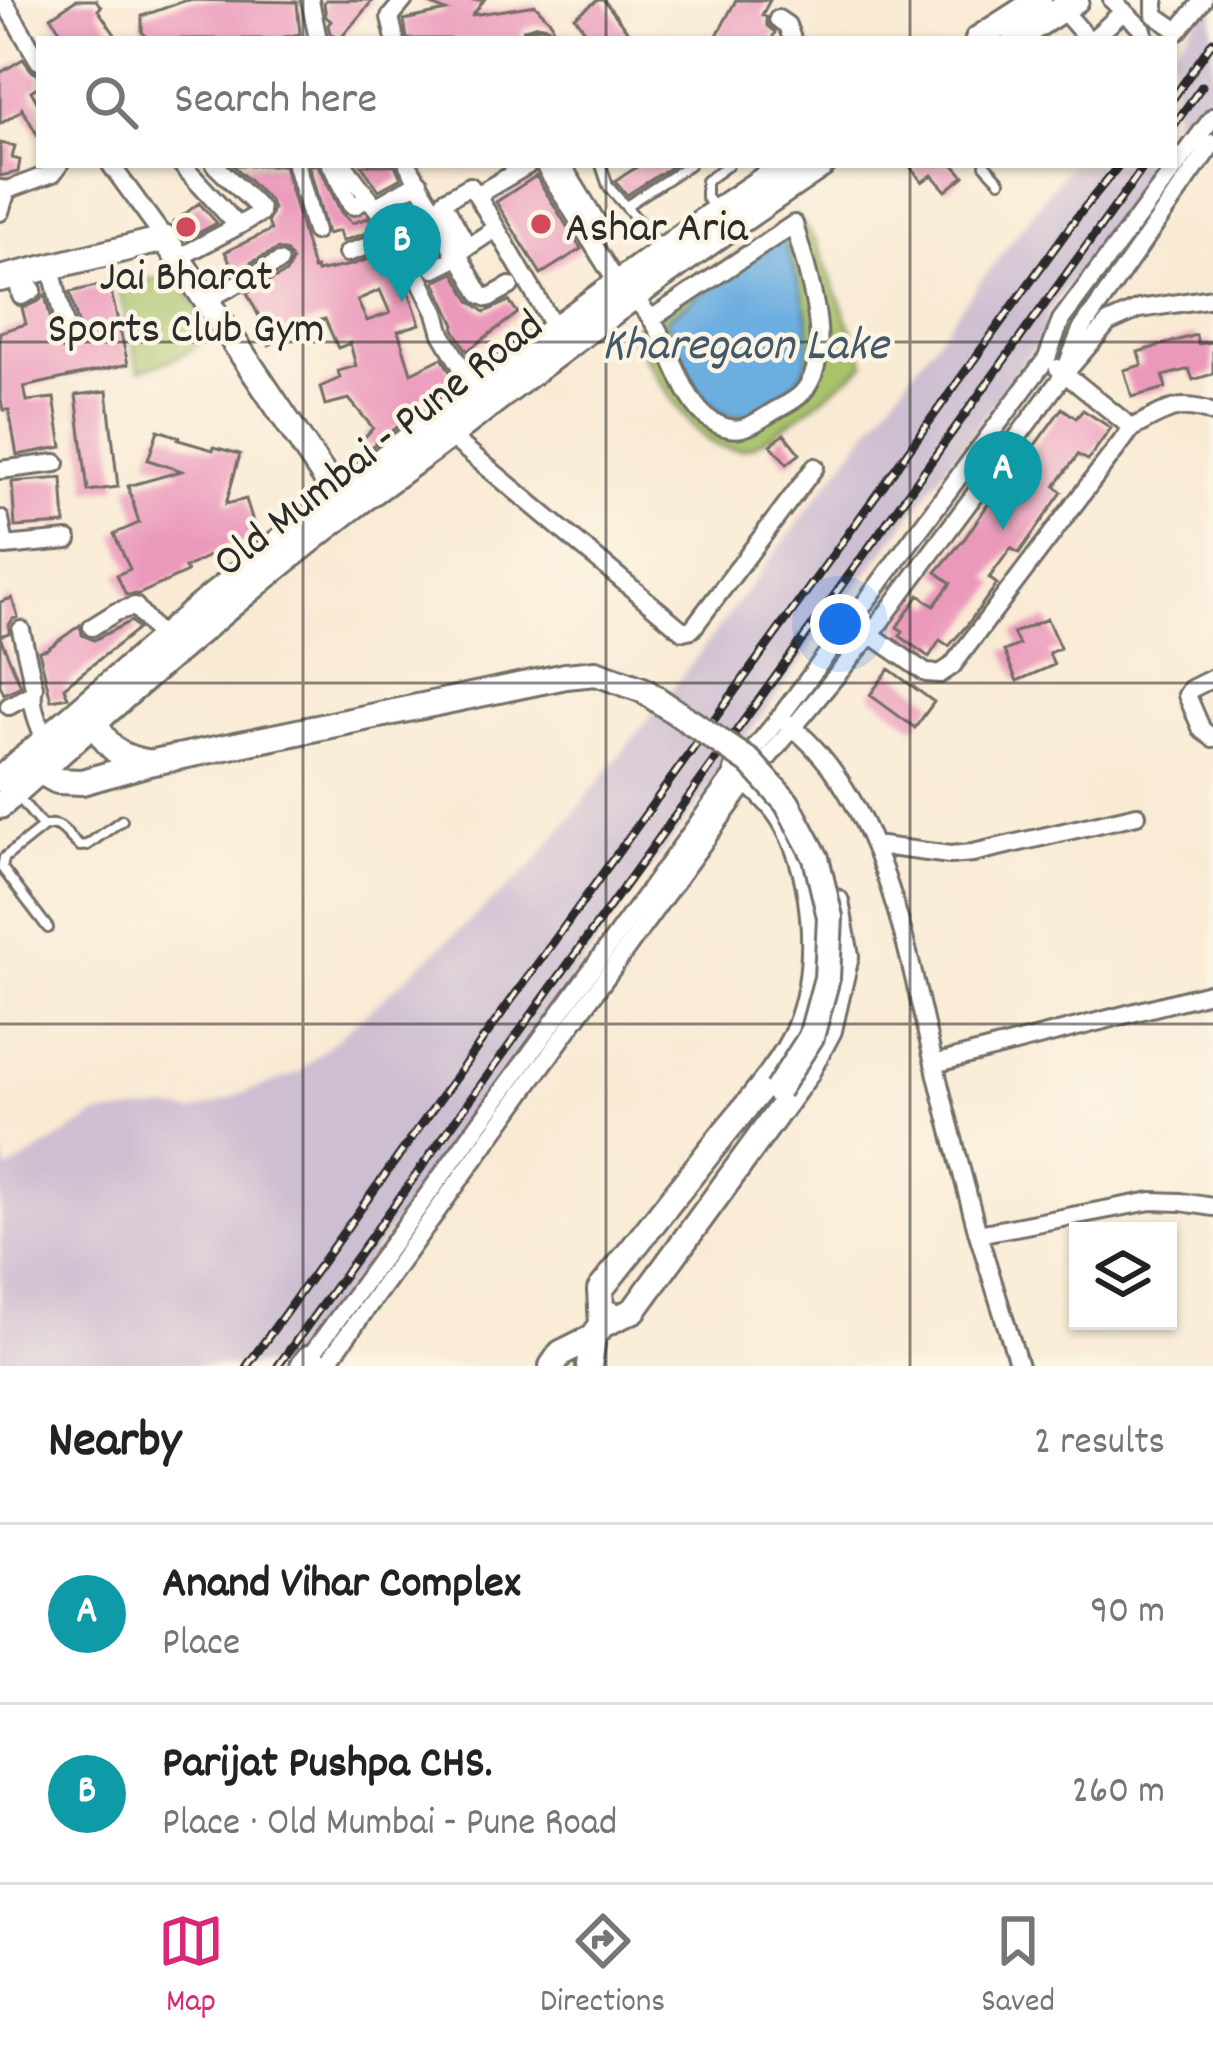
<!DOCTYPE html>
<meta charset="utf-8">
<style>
body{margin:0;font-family:Dekko,sans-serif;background:#f2f2f2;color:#222}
.controls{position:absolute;right:36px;bottom:36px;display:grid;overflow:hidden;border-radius:0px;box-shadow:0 3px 9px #0004}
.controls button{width:108px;height:108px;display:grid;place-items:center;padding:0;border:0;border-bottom:3px solid #e0e0e0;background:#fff;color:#222;font:60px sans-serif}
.you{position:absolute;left:840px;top:624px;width:42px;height:42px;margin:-30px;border:9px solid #fff;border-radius:50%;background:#1a73e8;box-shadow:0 0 0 18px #1a73e833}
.badge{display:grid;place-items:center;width:78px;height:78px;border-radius:50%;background:#db2777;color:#fff;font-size:39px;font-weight:700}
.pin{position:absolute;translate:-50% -99px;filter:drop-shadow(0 3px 6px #0008)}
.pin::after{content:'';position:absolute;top:63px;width:42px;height:36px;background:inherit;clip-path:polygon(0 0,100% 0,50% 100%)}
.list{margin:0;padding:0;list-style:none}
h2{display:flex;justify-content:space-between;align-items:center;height:156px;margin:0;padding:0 48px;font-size:51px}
h2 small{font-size:39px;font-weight:400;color:#767676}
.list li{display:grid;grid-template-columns:78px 1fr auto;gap:36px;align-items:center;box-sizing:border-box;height:180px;padding:0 48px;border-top:3px solid #e0e0e0}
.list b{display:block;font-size:45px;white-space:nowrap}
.list p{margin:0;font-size:39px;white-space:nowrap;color:#767676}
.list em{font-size:39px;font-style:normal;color:#767676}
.icon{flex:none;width:66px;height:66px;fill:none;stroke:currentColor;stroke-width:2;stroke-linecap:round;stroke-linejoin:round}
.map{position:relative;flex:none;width:1213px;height:1366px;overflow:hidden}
.search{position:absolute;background:#fff;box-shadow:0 3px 9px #0004;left:36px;right:36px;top:36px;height:132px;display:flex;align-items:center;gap:30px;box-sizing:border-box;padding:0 42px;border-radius:0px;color:#767676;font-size:45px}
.sheet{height:516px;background:#fff}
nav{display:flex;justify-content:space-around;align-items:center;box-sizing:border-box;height:168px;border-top:3px solid #e0e0e0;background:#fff;font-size:33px;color:#767676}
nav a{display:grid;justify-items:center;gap:6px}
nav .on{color:#db2777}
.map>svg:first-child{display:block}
.industrial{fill:#cebed1}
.green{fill:#a8c36a;stroke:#6a774a;stroke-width:3}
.water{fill:#6daee1;stroke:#4c6c86;stroke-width:3}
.building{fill:#eb99bb;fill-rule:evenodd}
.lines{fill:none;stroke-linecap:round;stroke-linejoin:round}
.lane-casing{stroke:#736e66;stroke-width:14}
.street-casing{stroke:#736e66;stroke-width:22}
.secondary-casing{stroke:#736e66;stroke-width:30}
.lane{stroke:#fff;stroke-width:8}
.street{stroke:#fff;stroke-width:16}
.secondary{stroke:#fff;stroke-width:24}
.rail-casing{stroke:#2b2b2b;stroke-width:9}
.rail{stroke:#fcf5e5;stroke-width:4.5;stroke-dasharray:14;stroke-linecap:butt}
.secondary-bridge-casing{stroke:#736e66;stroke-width:30;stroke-linecap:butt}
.secondary-bridge{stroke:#fff;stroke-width:24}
.grid{fill:none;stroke:#2b2b2b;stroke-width:3;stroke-opacity:0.55}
.poi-dot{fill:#d1495b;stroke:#fcf5e5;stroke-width:4.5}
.labels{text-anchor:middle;stroke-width:9;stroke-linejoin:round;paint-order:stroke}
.poi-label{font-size:45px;fill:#2b2b2b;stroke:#fcf5e5;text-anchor:start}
.street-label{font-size:45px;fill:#2b2b2b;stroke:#fcf5e5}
.water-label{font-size:48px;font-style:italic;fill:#42596b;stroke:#fcf5e5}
</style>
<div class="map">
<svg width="1213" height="1366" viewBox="0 0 1213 1366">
<rect width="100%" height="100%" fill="#fcf5e5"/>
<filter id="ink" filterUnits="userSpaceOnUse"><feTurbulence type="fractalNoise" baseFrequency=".00833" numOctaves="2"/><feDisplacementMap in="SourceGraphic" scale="24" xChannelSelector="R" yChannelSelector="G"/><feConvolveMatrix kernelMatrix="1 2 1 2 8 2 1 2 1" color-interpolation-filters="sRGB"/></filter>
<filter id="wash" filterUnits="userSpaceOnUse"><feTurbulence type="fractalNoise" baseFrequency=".004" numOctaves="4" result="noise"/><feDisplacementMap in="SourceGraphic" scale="48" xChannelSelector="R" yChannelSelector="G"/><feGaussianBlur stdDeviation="2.7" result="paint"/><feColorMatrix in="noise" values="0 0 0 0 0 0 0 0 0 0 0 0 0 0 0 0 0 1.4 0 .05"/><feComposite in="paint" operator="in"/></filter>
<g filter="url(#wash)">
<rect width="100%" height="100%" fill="#f9ead4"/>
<!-- industrial -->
<path class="industrial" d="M1210,0H1213V93L1174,145V50Z
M1069,165H1159L1048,312L1044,335L784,685L291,1366H0V1149L8,1170L97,1115L166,1108L193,1112L298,1073L531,867L676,684Z"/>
<!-- green -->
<path class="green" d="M796,216L816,242L865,364C843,381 764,448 741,449C734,450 719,447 713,444C681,423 650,363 628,331L699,279Z
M175,276L213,329C197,354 166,362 139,370L119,292L136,281Z"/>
<!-- water -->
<path class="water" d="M782,236C795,274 814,314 808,355C805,376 793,387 775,397C768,402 760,409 751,413C703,433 679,350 666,319Z"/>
<g id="blocks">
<!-- building -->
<path class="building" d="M76,0H96L101,7L98,10L118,39H66L51,17Z
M187,0L297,2L300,34L274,39H149L142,32V16Z
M326,0H373L340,39L330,33L328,25L331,21L326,17L324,3Z
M420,0H484L473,15L535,5L552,23L553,39L548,27L538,25L524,29L520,39H407L404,20L446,11Z
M598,0H604L633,39H591L575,17Z
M736,0H770L762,15L766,17L767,26L775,32L772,39H715Z
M23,59L32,71L39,75V86L31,91L39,105V138L22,108L21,111L0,124V73Z
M0,143L15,146L12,158L20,160L18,172L0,176Z
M233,165H284L313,269L316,268L317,272L351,265L390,252L404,277L420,324L398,331L411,373L442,358L456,382L441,393L398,414L404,422L370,448L363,439L373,428L349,399L325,405L320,387L340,378L338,371L356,366L350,343L338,348L325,319L300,325L302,328L269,345L259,324L262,322L247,293L286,273L292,261L287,252L278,249L234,271L225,252L271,230L268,222L273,209L269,200ZM380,290L390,313L367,321L357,300Z
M309,165H318L341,212L352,223L368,218L376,230L342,241L339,231L327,234Z
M361,165H395L401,178L379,190Z
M640,165H674L627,195L615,181Z
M909,165H954L964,176L946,191L932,175L922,182Z
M536,176L581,249L541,274L496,202Z
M414,200L422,214L403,224L394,211Z
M199,203L217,223L187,239L173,223Z
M433,237L440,252L424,261L415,246Z
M454,273L470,301L485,312L509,301L518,313L467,351L454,329L455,325L435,282Z
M109,283L128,364L24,387L27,401L54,398L62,447L17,455L9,410H3L0,394V332L26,324L22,308L39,301L45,295L56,342L63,350H72L78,346L81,336L70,292Z
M1196,335L1198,344L1213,342V374L1193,380L1189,369L1163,376L1166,388L1132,397L1124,370L1142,365L1138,352Z
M107,391L118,487L88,491L76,395Z
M1062,408L1076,418L1083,410L1111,428L1088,460L1078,455L1055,486L1062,492L1019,553L1011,548L989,578L997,584L967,625L949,646L940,640L929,657L900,636L903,631L897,627L919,595L934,606L951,583L936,572L965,538L989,503L1005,514L1021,491L1008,482Z
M158,430L179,437L178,440L213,450L214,447L240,454L226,504L246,499L258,538L239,547L237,542L185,568L187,572L139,594L126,595L117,575L130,569L114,534L139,523L128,486L182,471L148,460Z
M784,434L800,454L787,464L771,445Z
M62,478L65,524L15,527L12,482Z
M12,598L18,617L13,619L9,625V633L0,636V602Z
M1047,619L1060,648L1049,653L1054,665L1017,681L1004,651L1019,645L1013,633Z
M131,621L138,629L64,687L68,697L51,700L39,651L47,649L80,625L82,635L94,640Z
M0,637L21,686L4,694L0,685Z
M889,669L934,702L915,728L870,695Z"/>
</g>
</g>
<g filter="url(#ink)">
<use href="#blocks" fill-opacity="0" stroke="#736e66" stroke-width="3"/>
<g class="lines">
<!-- lane casing -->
<g class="lane-casing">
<path id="lane" d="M601,165L608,186L662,248
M985,165L1000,181
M626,206L689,165
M716,210L706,197V181L728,165
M16,794L43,827L4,858L2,868L48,928
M43,827C61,818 67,837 80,846L87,845L122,820"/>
</g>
<!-- street casing -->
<g class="street-casing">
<path id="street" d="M3,0L39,61
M310,0L318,39
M1112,0L1143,30L1144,34L1139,39
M1155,0V15L1178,31L1203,0
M1062,9L1088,39
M778,19L787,25L792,39
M395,39L390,17L404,0
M532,39L540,37
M1093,39L1124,11
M111,165L165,239
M182,165L238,226L260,213V209L215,165
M296,165L315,231
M331,165L351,205L354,206L369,198
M344,165L388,224L418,276L436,313L442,334L475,390
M408,165L435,211L454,253L452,260L434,269
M528,165L477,195L555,329
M544,165L617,283
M562,165L600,227V233L590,240
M0,189L7,190L53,173L59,165
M375,207L419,182
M0,212L7,190
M495,229L460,252V258L481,295L488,298L510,286
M398,241L439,219
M468,247L444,204L445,200L470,186L477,195
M347,253L395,237
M178,258L238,226
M51,267L68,338
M16,276L21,296L33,290
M633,297C641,306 650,315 656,326C672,353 685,405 712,421C737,436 749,427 771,413C780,407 794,402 802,393C838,355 806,268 794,224L651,319
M206,300L279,262
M1069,361L1081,330L1213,143
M1058,368L1132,428
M444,431L683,631L692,629L815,467
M0,470L56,463
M0,519L5,546L68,540
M92,627L116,612L135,606L162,639
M863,629L926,673L940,674L952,666L1132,428C1163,412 1178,399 1213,413
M21,630L34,687C29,704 39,724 45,740
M1213,678L1191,689L1187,695L1202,730L1213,738
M9,706L32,694
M785,721C884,796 906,950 934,1063C948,1121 963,1177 978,1234L1151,1201L1181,1202L1213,1207
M874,845L950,855L973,853L1137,815
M934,1064L1213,992
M978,1234L1019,1366
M309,1358L730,779L780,717L1047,358L1061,320L1213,117
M325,1366L742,789L871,634L1065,373L1108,323L1139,309L1213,298"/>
</g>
<!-- secondary casing -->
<g class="secondary-casing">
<path id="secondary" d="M978,39L1039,0
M1015,39L1076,0
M0,279L165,239L343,504
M85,710C106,738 108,756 147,762
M737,770C755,785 776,803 787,824C818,880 823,969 799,1028C785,1063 749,1103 725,1132C683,1185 642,1237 600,1290L602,1325L634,1310L805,1075L829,1030L846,956L836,902
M39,771L57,781L82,782L149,763L566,676
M0,779L195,610L336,495L505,365L707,218L785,165
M0,806C114,705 229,603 349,510C383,484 418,460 452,434C573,340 695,250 822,165
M303,1366L309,1358L321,1366
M552,1366L561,1353L593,1337
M589,1366L593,1337L610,1314"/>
</g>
<!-- lane -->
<use href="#lane" class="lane"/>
<!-- street -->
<use href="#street" class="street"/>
<!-- secondary -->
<use href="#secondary" class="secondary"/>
<!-- rail casing -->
<g class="rail-casing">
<path id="rail" d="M1174,97L1213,41
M1174,125L1202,86
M247,1366L1077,217L1119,165
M278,1366L1145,165"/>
</g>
<!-- rail -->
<use href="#rail" class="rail"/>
<!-- secondary-bridge casing -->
<g class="secondary-bridge-casing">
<path id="secondary-bridge" d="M566,676L596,673L643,690L750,762L787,803L816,858L830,917L827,978L811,1037L777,1090"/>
</g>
<!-- secondary-bridge -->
<use href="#secondary-bridge" class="secondary-bridge"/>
</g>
</g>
<!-- grid -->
<path class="grid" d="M303,0V39M606,0V39M910,0V39M303,165V1366M606,165V1366M910,165V1366M0,342H1213M0,683H1213M0,1024H1213"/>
<!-- markers -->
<g class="poi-dot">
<circle cx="541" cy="224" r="12"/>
<circle cx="186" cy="227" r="12"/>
</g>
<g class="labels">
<!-- poi labels -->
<g class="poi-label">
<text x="565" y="240">Ashar Aria</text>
<text x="186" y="289" text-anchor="middle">Jai Bharat<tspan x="186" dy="52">Sports Club Gym</tspan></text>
</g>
<!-- street labels -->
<g class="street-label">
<text transform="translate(376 441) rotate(-38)" y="16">Old Mumbai - Pune Road</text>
</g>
<!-- water labels -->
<g class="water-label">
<text x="745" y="358">Kharegaon Lake</text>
</g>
</g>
</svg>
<div class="controls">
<button><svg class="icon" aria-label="layers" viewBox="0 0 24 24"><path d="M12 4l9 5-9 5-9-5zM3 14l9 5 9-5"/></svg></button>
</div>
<div class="you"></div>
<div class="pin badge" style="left:1003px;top:530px;background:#0f9aa8">A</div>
<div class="pin badge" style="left:402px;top:302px;background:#0f9aa8">B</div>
<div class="search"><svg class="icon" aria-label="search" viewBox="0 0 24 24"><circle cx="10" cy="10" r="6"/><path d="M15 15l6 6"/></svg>Search here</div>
</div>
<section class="sheet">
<h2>Nearby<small>2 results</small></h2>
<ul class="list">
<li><span class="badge" style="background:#0f9aa8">A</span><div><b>Anand Vihar Complex</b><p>Place</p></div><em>90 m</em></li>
<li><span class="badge" style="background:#0f9aa8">B</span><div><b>Parijat Pushpa CHS.</b><p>Place · Old Mumbai - Pune Road</p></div><em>260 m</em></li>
</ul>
</section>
<nav>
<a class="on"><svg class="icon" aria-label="map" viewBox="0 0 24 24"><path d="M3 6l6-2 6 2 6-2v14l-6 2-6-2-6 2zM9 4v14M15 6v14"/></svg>Map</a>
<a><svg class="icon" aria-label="directions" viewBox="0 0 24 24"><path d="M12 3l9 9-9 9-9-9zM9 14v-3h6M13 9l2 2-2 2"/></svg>Directions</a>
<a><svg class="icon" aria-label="saved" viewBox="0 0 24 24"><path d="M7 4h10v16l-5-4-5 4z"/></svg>Saved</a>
</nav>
